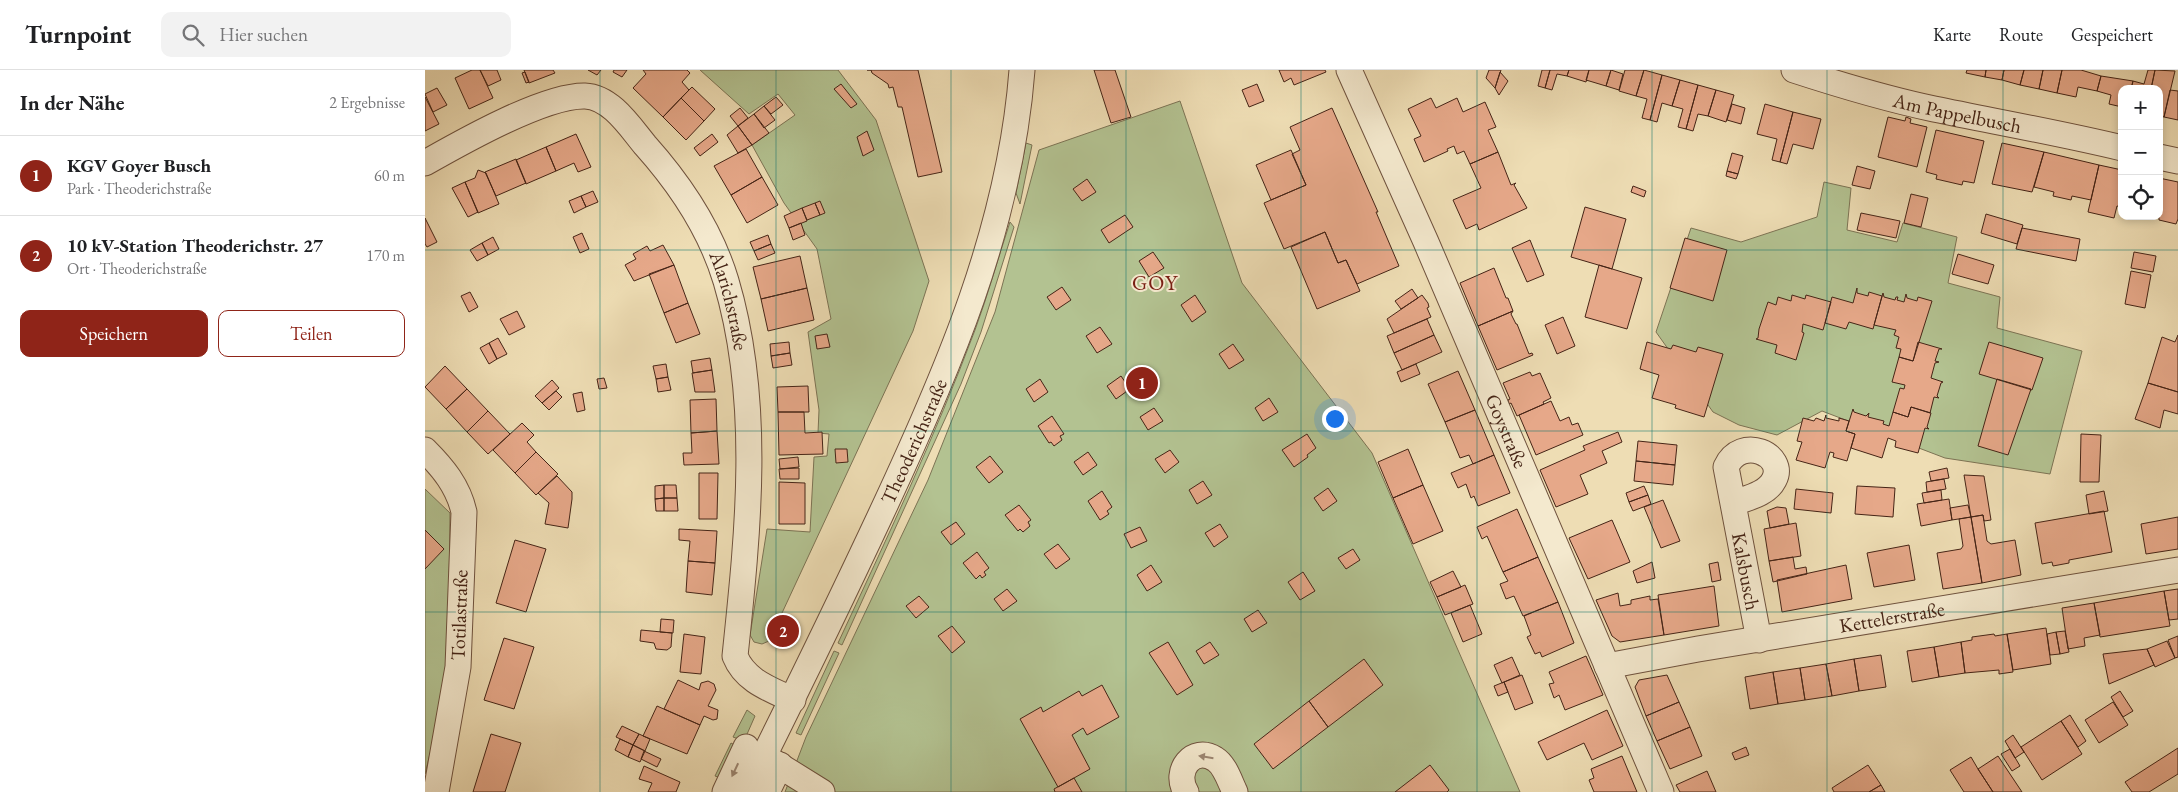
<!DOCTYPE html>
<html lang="de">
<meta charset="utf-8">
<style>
body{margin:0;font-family:"EB Garamond",serif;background:#f2f2f2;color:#202124}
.controls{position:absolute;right:15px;top:15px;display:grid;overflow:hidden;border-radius:10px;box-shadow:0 2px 8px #0003}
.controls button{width:45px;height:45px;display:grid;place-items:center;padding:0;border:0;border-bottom:1px solid #e0e0e0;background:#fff;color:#202124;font:25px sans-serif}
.you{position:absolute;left:909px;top:348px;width:18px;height:18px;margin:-12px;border:4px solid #fff;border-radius:50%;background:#1a73e8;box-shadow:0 0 0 8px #1a73e833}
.badge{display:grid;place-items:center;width:32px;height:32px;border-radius:50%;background:#8f2418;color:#fff;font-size:16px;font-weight:700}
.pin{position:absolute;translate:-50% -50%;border:2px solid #fff;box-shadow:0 1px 5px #0006}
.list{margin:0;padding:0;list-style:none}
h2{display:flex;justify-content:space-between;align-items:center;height:65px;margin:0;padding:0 20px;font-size:21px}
h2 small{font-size:16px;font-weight:400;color:#757577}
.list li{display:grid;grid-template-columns:32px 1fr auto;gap:15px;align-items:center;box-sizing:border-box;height:80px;padding:0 20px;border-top:1px solid #e0e0e0}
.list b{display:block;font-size:19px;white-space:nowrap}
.list p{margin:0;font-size:16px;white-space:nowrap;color:#757577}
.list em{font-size:16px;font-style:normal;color:#757577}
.actions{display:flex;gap:10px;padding:15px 20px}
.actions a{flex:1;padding:11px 0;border:1px solid #8f2418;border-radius:10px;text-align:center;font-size:18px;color:#8f2418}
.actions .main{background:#8f2418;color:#fff}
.icon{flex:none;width:28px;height:28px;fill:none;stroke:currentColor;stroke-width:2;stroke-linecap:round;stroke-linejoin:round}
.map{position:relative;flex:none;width:1753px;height:722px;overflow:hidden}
header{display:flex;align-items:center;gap:30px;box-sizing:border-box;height:70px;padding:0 25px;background:#fff;border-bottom:1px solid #e0e0e0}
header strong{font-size:24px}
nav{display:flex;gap:28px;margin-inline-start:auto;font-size:18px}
.search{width:350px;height:45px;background:#f2f2f2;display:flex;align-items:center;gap:12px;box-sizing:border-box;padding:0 18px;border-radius:10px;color:#757577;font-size:19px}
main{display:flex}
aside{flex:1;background:#fff}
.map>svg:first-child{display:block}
.green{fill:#b3c291;stroke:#7c7354}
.building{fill:#e6a889;stroke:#452416}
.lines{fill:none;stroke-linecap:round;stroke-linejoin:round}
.minor-casing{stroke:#6f523e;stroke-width:27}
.minor{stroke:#f4e9ce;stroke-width:25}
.oneway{fill:#9c8672}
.grid{fill:none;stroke:#0f766e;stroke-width:1;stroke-opacity:0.55}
.labels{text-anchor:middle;stroke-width:4;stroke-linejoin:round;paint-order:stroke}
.street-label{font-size:20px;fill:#452416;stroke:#f4e9ce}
.neighbourhood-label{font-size:21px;letter-spacing:1px;fill:#7a1f14;stroke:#f4e9ce}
</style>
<header>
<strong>Turnpoint</strong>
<div class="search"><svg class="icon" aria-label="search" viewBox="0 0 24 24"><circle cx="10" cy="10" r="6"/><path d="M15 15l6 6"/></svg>Hier suchen</div>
<nav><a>Karte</a><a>Route</a><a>Gespeichert</a></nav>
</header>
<main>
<aside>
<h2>In der Nähe<small>2 Ergebnisse</small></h2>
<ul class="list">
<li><span class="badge">1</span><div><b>KGV Goyer Busch</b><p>Park · Theoderichstraße</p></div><em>60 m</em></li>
<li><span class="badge">2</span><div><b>10 kV-Station Theoderichstr. 27</b><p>Ort · Theoderichstraße</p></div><em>170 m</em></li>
</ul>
<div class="actions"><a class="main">Speichern</a><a>Teilen</a></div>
</aside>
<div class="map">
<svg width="1753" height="722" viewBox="0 0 1753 722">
<rect width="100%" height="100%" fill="#eeddb4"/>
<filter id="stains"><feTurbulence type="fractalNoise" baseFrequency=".004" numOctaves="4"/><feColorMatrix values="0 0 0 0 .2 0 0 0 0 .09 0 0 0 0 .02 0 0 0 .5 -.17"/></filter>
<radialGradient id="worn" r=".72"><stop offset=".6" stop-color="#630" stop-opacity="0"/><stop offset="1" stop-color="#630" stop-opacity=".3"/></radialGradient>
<!-- green -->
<path class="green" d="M275,0H413L451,50L504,211L488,261L344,571L337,574L329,572L325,565L342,459L385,462L389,387L402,386L404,364L393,363L394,340L383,262L406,249L392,179L359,133L327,75L370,45L353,24L324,44Z
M755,31L817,213L947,383L1095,722H360L381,667L503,410L570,242L614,80Z
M601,73L607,75L595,134L591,123Z
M1399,112L1426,118L1422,160L1472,172L1478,153L1532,167L1523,213L1575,227L1572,258L1657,281L1625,404L1520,388L1397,341L1352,365L1314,355L1288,342L1231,262L1266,158L1316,172L1392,147Z
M585,152L589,157L556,262L536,314L417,575L413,573C461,470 510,367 550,260C563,225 573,188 585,152Z
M0,419L25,443L23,611L0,704Z
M409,581L414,583L376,665L371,663Z
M322,640L330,646L319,671L308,667Z
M306,673L315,678L301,710L290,706Z"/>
<!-- building -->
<path class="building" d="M47,0H55L68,28L44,39L30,8Z
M55,0H72L76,10L63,16Z
M99,0H128L130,3L104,13Z
M176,0L172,5L163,0Z
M189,0H202L197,7L188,2Z
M218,0H262L265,3L257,12L264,20L238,47L208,18L221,4Z
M442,0H493L517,102L493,107L477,37H473L468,17L464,18L463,14L447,3L446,0Z
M669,0H690L706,47L686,53Z
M854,0H900L901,2L869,15L866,8L859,12Z
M1064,0H1076L1070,18L1061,8Z
M1117,0H1125L1120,18L1113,16Z
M1125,0H1144L1142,6L1132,4L1127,20L1120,18Z
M1144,0H1164L1161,12L1142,6Z
M1164,0H1186L1181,16L1161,10Z
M1186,0L1198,4L1194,20L1181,16Z
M1200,0H1219L1211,26L1194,21Z
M1219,0L1237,5L1225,50L1217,48L1222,29L1211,26Z
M1542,0H1561L1560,7L1541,3Z
M1561,0H1579L1577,10L1560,7Z
M1579,0H1599L1595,15L1577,10Z
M1599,0H1618L1614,19L1595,15Z
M1618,0H1637L1632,23L1614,19Z
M1637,0H1656L1676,6L1672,21L1653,17L1651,27L1632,23Z
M1723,0H1730L1726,19H1706L1708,11L1719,14Z
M1730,0L1750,1L1739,47L1734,46V19H1726Z
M100,2L104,12L101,13L97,3Z
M1075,2L1083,11L1074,25L1070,18Z
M1237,5L1255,10L1247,36L1237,33L1232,52L1225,50Z
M1676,6L1708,11L1706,19H1697V37L1684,34L1686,25L1672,21Z
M1255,10L1273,15L1261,59L1253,57L1258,39L1247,36Z
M416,14L432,34L426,38L409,19Z
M832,14L839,31L824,37L817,20Z
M1273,15L1291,20L1283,46L1273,44L1268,61L1261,59Z
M267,17L290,39L279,51L256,28Z
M12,18L22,35L8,42L0,24Z
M1291,20L1309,25L1301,52L1283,46Z
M1745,20L1753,21V50L1739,47Z
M0,27L14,54L0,61Z
M351,27L358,35L346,44L339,36Z
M256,28L279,51L261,70L238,47Z
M1006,28L1011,38L1032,28L1038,42L1060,32L1071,57L1063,60L1073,82L1045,94L1039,81L1032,84L1029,76L1022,79L1023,81L999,92L989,69L996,66L983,39Z
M1307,34L1320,38L1316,54L1302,50Z
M1340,34L1368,42L1355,92L1347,90L1352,69L1332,64Z
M339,36L350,50L339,58L329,44Z
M315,38L323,48L313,56L305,46Z
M907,38L953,142H951L974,196L932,214L921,190L913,193L900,162L859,179L839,133L881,115L867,84L875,80L865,57Z
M1368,42L1396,49L1388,79L1368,74L1362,94L1355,92Z
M329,44L344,63L327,75L313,56Z
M1463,47L1480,51L1481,47L1486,49L1485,53L1502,57L1492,97L1453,87Z
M313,56L327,75L313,83L302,65Z
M1511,60L1559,71L1549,113L1538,111L1537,115L1511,109L1512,105L1501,102Z
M442,61L449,80L438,86L432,67Z
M151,64L166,97L153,102L149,93L131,101L121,77Z
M287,64L293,72L275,86L269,78Z
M1577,73L1619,82L1607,122L1567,114Z
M121,77L131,101L101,114L91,90Z
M321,79L337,107L306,125L289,96Z
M866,80L881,115L846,130L831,95Z
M1073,82L1086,115L1091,113L1089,115L1102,138L1054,160L1052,154L1041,159L1028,130L1056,118L1045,94Z
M1619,82L1674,95L1666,130L1647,126L1646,130L1628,126L1629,122L1609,117Z
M1307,83L1318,86L1313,104L1302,101Z
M91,89L101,113L71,126L60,102Z
M1674,95L1697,100V137L1692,136L1689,148L1663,142Z
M1432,96L1450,101L1445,119L1427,115Z
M53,100L61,103L74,134L53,143L40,112L50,108Z
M1302,101L1313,104L1311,109L1301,106Z
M337,107L353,135L322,153L306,125Z
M1734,108L1753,112V149L1751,154L1734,150Z
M662,109L671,122L657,131L648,119Z
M40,112L53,142L43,147L27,118Z
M1208,116L1221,121L1219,127L1206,122Z
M168,121L173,132L161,137L156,126Z
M1486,124L1503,128L1496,157L1479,153Z
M156,126L161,137L149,143L144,131Z
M395,131L400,143L395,145L390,133Z
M390,133L395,145L382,150L377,138Z
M1160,137L1201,149L1187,199L1146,187Z
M377,138L382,151L364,158L359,146Z
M1436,143L1475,151L1471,168L1432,160Z
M1561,144L1598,155L1592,174L1556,163Z
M700,145L708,157L684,173L676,160Z
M0,148L12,172L2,177L0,174Z
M376,153L380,165L368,170L364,158Z
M1597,158L1655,169L1651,191L1591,179Z
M900,162L913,193L921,190L935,221L892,239L866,177Z
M157,163L164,179L155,183L148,167Z
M343,165L346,174L329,181L325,172Z
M68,167L74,179L63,185L57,173Z
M1260,168L1302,180L1288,231L1245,218Z
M1105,170L1119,205L1102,212L1087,178Z
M57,173L63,185L52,191L45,180Z
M346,174L350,183L333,190L329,181Z
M238,175L249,195L209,211L200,195L211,189L208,184L222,176L225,181Z
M728,182L739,198L724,207L714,191Z
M1709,182L1731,186L1728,202L1706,198Z
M1533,184L1569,195L1563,214L1527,204Z
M375,186L382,218L336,229L328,197Z
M249,195L263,233L239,243L224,204Z
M1174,195L1217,208L1202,259L1160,247Z
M1069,198L1081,228H1083L1088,241L1053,256L1035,213Z
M1706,201L1726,205L1720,238L1700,234Z
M637,217L646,230L631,240L622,227Z
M382,218L389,250L343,261L336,229Z
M1432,218V223L1443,226L1444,222L1457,226L1448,259L1424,252L1421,259L1400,253L1407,227L1428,233Z
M987,219L993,228L976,239L970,231Z
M45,222L53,237L44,242L36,226Z
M1458,223L1459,227L1470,230L1471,227H1473L1472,230L1479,232L1481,224L1482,228L1492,231L1493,227L1507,231L1488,291L1474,287L1476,279L1471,278L1474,267L1469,265L1471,260L1449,255Z
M770,225L781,242L767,252L756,235Z
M997,225L1003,233L1004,237L1002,238L1006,247L969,263L962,249Z
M1367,225L1380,229L1381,225L1406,232L1398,260L1378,254L1377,262L1379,263L1371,290L1350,283L1352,275L1331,269L1333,268L1334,259L1343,232L1351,235L1353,227L1366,231Z
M263,233L275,264L251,273L239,243Z
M92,241L100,257L84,265L75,249Z
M1088,241L1086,244L1091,254H1092L1104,284L1107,283L1108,285L1072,300L1053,256Z
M1138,247L1150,276L1132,284L1120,255Z
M1002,249L1009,265L969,283L962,266Z
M675,257L687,274L672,283L661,266Z
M402,264L405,277L392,279L390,266Z
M1009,265L1017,282L977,300L969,283Z
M1753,265V322L1723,313L1737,267L1750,272Z
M73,268L82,284L72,289L64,273Z
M364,272L365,283L346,286L345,274Z
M1222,272L1246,279L1248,275L1271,282L1273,277L1298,284L1279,347L1250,338L1251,335L1227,328L1234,305L1215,299Z
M1493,272L1517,279H1514L1510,291L1514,292L1510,293L1506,308L1518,312L1516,313L1512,326L1514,328L1509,327L1505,343L1486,337L1483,347L1468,342L1475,318L1479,319L1480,315L1467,312L1474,287L1488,291Z
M1564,272L1618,288L1607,320L1554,304Z
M64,273L72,289L64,294L55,278Z
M808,274L819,290L804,299L794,284Z
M365,283L367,295L348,298L346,286Z
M285,288L287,300L268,303L266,291Z
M241,294L243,307L231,309L228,296Z
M991,294L995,304L976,312L972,302Z
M20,296L42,319L21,339L0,317Z
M287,300L290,322H270L267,303Z
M1033,301L1050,340L1020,352L1003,314Z
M1105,302L1107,306L1115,303L1126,328L1118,332L1119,334L1092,346L1086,333L1084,334L1083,330L1085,329L1078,313Z
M696,306L705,319L691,329L682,316Z
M243,307L246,320L233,322L231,309Z
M179,308L182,318L174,319L172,309Z
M615,309L623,322L609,332L601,319Z
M1572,309L1606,319L1583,385L1553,376Z
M127,310L134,318L117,333L110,326Z
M1723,313L1753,322V344L1739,340L1735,358L1710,349Z
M383,316L384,342H353L352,317Z
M42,319L63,341L42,362L21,339Z
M131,321L137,327L124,340L117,333Z
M157,322L160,340L152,342L148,324Z
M844,328L853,342L838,351L830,338Z
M291,329L292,361L266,363L265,330Z
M1126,331L1135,351L1144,347L1147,355L1153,353L1158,365L1111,385L1094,345Z
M1486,337L1506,343L1502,357L1504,359L1500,358L1493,383L1470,377L1471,371L1463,368L1457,388L1426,378L1430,364L1421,361L1428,339L1429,342L1441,346L1444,343L1443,347L1459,351L1458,354L1464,356L1468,342L1483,347Z
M729,338L738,351L723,360L715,347Z
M1050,340L1069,385L1048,394L1044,385L1035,388L1020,352Z
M63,341L85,364L63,384L42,362Z
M353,342H379L380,363L397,362L398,384L354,385Z
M1401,345V348L1414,351V348L1424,351L1421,361L1430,364L1422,391L1408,387L1409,383L1405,382L1400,398L1371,390L1377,372L1372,371L1378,348L1389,351L1391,348L1399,351Z
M627,346L639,364L635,366L637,370L629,376L626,372L624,373L613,356Z
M97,353L109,365L102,372L111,382L90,403L68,380Z
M292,361L294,394L259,395L258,383H267L266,363Z
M1193,362L1197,372L1177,381L1182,393L1155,405L1163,424L1131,437L1115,400L1160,380L1158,376Z
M882,364L891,378L882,385L883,387L869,397L857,380Z
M1656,364L1676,365L1674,412H1655Z
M1213,371L1252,375L1250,395L1211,391Z
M410,379H422L423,392L411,393Z
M983,379L998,415L968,428L953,392Z
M745,380L754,392L740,403L730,389Z
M111,382L133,404L111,425L90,403Z
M663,382L672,395L658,405L649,392Z
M1069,385L1085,423L1053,436L1049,426L1046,428L1041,414L1033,418L1026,403Z
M565,386L578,402L564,413L551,397Z
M373,387L374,397L355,399L354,389Z
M1211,391L1250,395L1248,415L1209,411Z
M374,398V409H355L354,399Z
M1522,398L1524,408L1506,411L1504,402Z
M274,403H293L292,449H274Z
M1539,405L1559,406L1566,450L1559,451L1558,445L1546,447Z
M132,406L147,422V429L143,458L120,454L124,433L113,423Z
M1519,409L1521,419L1502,422L1501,412Z
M778,411L787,425L772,434L764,420Z
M354,412L380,413V454H354Z
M239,415V428L230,429V416Z
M239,415H251L252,428H239Z
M998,415L1018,461L988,474L968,428Z
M1219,416L1223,425L1204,432L1201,423Z
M1432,416L1470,418L1468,447L1430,444Z
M903,418L912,431L898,441L889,428Z
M1371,419L1408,423L1406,443L1369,439Z
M1516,420L1517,430L1499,433L1497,423Z
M677,421L687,437L682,441L684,444L675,450L663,431Z
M1679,421L1683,441L1664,444L1661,425Z
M1223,425L1226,434L1208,441L1204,432Z
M239,428H252L253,441H239Z
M239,428V441H231L230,429Z
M1524,429L1527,450L1496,456L1492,434Z
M1238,430L1255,471L1236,478L1219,437Z
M594,435L606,450L603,452L605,456L598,462L595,459L593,461L580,445Z
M1543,435L1546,447L1527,450L1525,438Z
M1352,437L1361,438L1364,454L1345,458L1342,441Z
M1092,439L1113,487L1078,502L1062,466L1057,469L1052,457Z
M1679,441L1687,482L1644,490V493L1628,496L1627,492L1617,494L1610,453Z
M1558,445L1562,471L1566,474L1590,470L1596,505L1557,513L1546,447Z
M1546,447L1557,513L1518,519L1512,483L1536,479L1538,476L1534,449Z
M1753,447V479L1721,484L1716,454Z
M1187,450L1205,492L1163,509L1144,468Z
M531,452L540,464L526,475L516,462Z
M1371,453L1376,486L1344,491L1339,459Z
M795,454L803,467L789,477L780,463Z
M715,457L722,471L706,478L699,464Z
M254,459L292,461L290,493L263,491L265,471L254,470Z
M0,460L19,479L0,499Z
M90,470L121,479L101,542L71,533Z
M633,474L645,489L631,499L619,484Z
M1484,475L1490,510L1449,517L1442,483Z
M928,479L935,490L921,499L913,488Z
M552,482L564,498L559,502L561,505L557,508L555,505L551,509L538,493Z
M1113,487L1133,532L1098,546L1089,526L1081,529L1075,514L1083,511L1078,502Z
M1368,487L1370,499L1381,497L1382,504L1348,512L1344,491Z
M263,491L290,493L287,525L261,522Z
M1227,492L1230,508L1212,513L1208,501Z
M1293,492L1296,510L1287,512L1284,494Z
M726,495L737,512L722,521L712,505Z
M1421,495L1427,529L1357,542L1352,510Z
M1028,501L1036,517L1012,527L1005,512Z
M878,502L890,521L875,530L863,512Z
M1040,515L1048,534L1020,545L1012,527Z
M1289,516L1294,556L1239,565L1233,525Z
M582,519L592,531L578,541L569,529Z
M1753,519V549L1744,550L1739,521Z
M1739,521L1745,556L1675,567L1669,533Z
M1193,523L1195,536L1206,534V530L1225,526V530L1233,529L1239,565L1195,572L1187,566L1171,530Z
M494,526L504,537L491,548L481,536Z
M1133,532L1149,573L1117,587L1115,582L1110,584L1102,567L1106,565L1099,546Z
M1669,533L1675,565L1659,568L1660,576L1643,579L1637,538Z
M1045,535L1057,564L1038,572L1026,543Z
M833,540L842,553L827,562L819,549Z
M236,549L249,550L248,563L235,562Z
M356,554L364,557L359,569L351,565Z
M527,556L540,572L527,583L513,566Z
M1621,558L1626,594L1588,600L1582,564Z
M216,560L247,563L246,577L242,580L231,579L229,573L215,571Z
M1640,561L1644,582L1635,584L1631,562Z
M1631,562L1635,584L1625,585L1622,564Z
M259,564L280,567L276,604L255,602Z
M1569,564L1570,566L1582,564L1588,602L1574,604V600L1540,603L1536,572L1547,570V567Z
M1753,566V587L1750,588L1743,570Z
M79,568L109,577L89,639L59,630Z
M1742,571L1750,588L1730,597L1722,579Z
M743,572L768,615L752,625L724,583Z
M785,572L794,585L779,594L771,581Z
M1536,572L1540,603L1514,607L1509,577Z
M1509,577L1514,607L1487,612L1482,581Z
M1722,579L1729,595L1684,614L1678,584Z
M1456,585L1461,617L1434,621L1429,589Z
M1161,586L1178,625L1140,640L1134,625L1129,628L1124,614L1129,613L1124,602Z
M1087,587L1095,605L1077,613L1069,595Z
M939,589L958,615L903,657L884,631Z
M1429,589L1434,621L1407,626L1401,594Z
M1401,594L1407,626L1380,630L1375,598Z
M1375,598L1380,630L1353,634L1348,602Z
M1348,602L1353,634L1325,639L1320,607Z
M1097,605L1108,633L1090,640L1079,612Z
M1242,605L1254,632L1221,646L1210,617L1214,610Z
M253,610L274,620L276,613L283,611L289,614L291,620L283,636L293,640L292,649L288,650L279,646L275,655L239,639Z
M1079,612L1083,622L1073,626L1069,616Z
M677,615L694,647L662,665L658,658L647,665L665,699L633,717L595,649L616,637L618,642L654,621L657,626Z
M1695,621L1708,641L1698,647L1686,627Z
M884,631L903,657L848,699L829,674Z
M1254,632L1265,657L1232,671L1221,646Z
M1688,632L1703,655L1674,673L1660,650Z
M232,636L275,655L262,684L218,666Z
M1182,640L1198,676L1167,690L1159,673L1122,690L1113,672Z
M1645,645L1661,671L1653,677L1636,651Z
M1636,651L1657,684L1617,710L1596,677Z
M197,656L214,664L208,675L191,667Z
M1265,657L1277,686L1245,699L1232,671Z
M66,664L96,673L80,722H48Z
M214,664L225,669L220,681L208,675Z
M1588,665L1599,682L1590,688L1580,671Z
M195,669L208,675L203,687L190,680Z
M208,675L220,681L215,692L203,687Z
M1321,677L1324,685L1310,690L1307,683Z
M1753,678V704L1724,722H1707L1700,712Z
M1585,679L1595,696L1587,701L1576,684Z
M219,681L236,689L232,697L216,689Z
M1197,686L1212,722H1169L1164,710L1169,708L1166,699Z
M1573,686L1597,722H1568L1553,699Z
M1546,687L1553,699L1568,722H1539L1525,700Z
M1005,695L1024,720L1022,722H970Z
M1443,695L1456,715L1444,722H1409L1407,718Z
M219,696L255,712L251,722H223L227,713L214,709Z
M1282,701L1291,722H1255L1251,715Z
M649,708L657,722H630L629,719Z
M1456,715L1460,722H1444Z"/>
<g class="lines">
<!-- minor casing -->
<g class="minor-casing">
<g id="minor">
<path id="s1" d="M924,0L1001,172L1236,722"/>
<path id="s2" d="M1369,0C1415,15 1462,29 1509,39C1572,52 1635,63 1697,78"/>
<path d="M1734,87L1753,91"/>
<path id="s3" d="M0,93C37,72 120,25 160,26C186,27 205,57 220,75C254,113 286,161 301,211C337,332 323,462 310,586C320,611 345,619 368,630"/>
<path d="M0,380C18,398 33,416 39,442L33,597L11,722"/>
<path id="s4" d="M1309,433C1322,428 1342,424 1349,410C1362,385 1316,364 1301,397L1334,570"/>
<path id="s5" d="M1182,596L1273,579L1753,500"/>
<path d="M339,686L397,722"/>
<path d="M300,722L321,677"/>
<path id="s6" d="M321,722C367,630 412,538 456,444C522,303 585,158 597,0"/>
<path d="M342,722L355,695"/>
<path d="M761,722C748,701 768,675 790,689C800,695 805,712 810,722"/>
</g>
</g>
<!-- minor -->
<use href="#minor" class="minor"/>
</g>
<!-- one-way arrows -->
<defs><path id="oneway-solid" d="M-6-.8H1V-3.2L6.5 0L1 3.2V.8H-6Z" transform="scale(1.25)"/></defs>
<g class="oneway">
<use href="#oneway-solid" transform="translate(781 687) rotate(-171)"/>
<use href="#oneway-solid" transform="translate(310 700) rotate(115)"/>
</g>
<!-- grid -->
<path class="grid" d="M175,0V722M351,0V722M526,0V722M701,0V722M876,0V722M1052,0V722M1227,0V722M1402,0V722M1578,0V722M0,180H1753M0,361H1753M0,542H1753"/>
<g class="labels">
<!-- street labels -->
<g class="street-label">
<text dy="7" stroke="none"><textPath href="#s2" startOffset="169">Am Pappelbusch</textPath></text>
<text dy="7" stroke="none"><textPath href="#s3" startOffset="434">Alarichstraße</textPath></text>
<text dy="7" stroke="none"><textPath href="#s1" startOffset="394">Goystraße</textPath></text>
<text dy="7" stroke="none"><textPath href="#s6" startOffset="389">Theoderichstraße</textPath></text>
<text dy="7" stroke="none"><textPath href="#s4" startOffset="231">Kalsbusch</textPath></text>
<text transform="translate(34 545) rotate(-88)" y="7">Totilastraße</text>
<text dy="7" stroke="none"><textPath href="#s5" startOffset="289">Kettelerstraße</textPath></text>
</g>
<!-- neighbourhood labels -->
<g class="neighbourhood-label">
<text x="730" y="220">GOY</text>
</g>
</g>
<rect width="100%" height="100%" filter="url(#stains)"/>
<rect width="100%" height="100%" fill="url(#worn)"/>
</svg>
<div class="controls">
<button>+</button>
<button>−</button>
<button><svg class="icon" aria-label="locate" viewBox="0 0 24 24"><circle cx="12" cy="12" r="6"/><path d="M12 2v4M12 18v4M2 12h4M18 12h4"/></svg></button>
</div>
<div class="you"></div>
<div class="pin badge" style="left:717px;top:313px">1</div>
<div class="pin badge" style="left:358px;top:561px">2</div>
</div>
</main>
